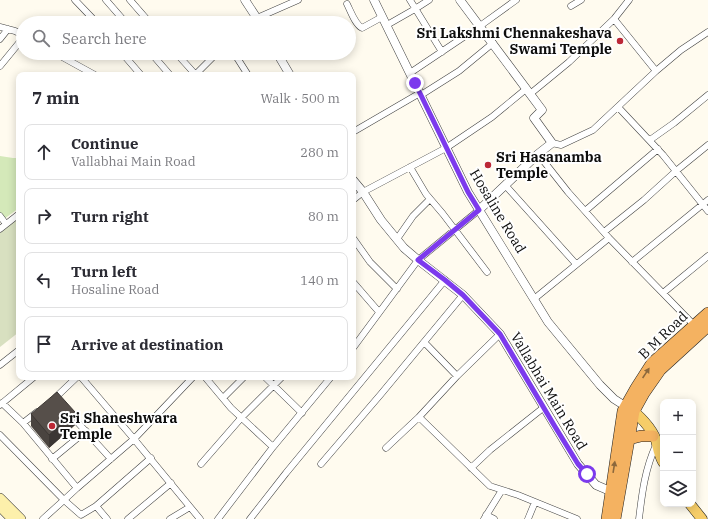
<!DOCTYPE html>
<meta charset="utf-8">
<style>
body{margin:0;font-family:"IBM Plex Serif",serif;background:#f7f7f7;color:#2b2b33}
.controls{position:absolute;right:12px;bottom:12px;display:grid;overflow:hidden;border-radius:8px;box-shadow:0 2px 10px #0003}
.controls button{width:36px;height:36px;display:grid;place-items:center;padding:0;border:0;border-bottom:1px solid #e1e1e2;background:#fff;color:#2b2b33;font:20px sans-serif}
.stop{position:absolute;width:12px;height:12px;margin:-9px;border:3px solid #7c3aed;border-radius:50%;background:#fff}
.stop.end{background:#7c3aed;border-color:#fff;box-shadow:0 1px 4px #0008}
.list{margin:0;padding:0;list-style:none}
h2{display:flex;justify-content:space-between;align-items:center;height:52px;margin:0;padding:0 16px;font-size:17px}
h2 small{font-size:13px;font-weight:400;color:#7c7c81}
.list li{display:grid;grid-template-columns:26px 1fr auto;gap:12px;align-items:center;box-sizing:border-box;height:56px;margin:0 8px 8px;padding:0 8px;border:1px solid #e1e1e2;border-radius:8px}
.list b{display:block;font-size:15px;white-space:nowrap}
.list p{margin:0;font-size:13px;white-space:nowrap;color:#7c7c81}
.list em{font-size:13px;font-style:normal;color:#7c7c81}
.icon{flex:none;width:22px;height:22px;fill:none;stroke:currentColor;stroke-width:2;stroke-linecap:round;stroke-linejoin:round}
.map{position:relative;flex:none;width:708px;height:519px;overflow:hidden}
.search{position:absolute;background:#fff;box-shadow:0 2px 10px #0003;left:16px;top:16px;width:340px;height:44px;display:flex;align-items:center;gap:10px;box-sizing:border-box;padding:0 14px;border-radius:22px;color:#7c7c81;font-size:15px}
.panel{position:absolute;background:#fff;box-shadow:0 2px 10px #0003;left:16px;top:72px;width:340px;height:308px;border-radius:8px}
.map>svg:first-child{display:block}
.green{fill:#d4e9b9}
.cemetery{fill:#d8e0c0}
.lines{fill:none;stroke-linecap:round;stroke-linejoin:round}
.minor-casing{stroke:#414141;stroke-width:7}
.tertiary-casing{stroke:#414141;stroke-width:9}
.secondary-casing{stroke:#303030;stroke-width:10}
.primary-casing{stroke:#1f1f1f;stroke-width:11}
.trunk-casing{stroke:#1f1f1f;stroke-width:12}
.minor{stroke:#fff;stroke-width:6}
.tertiary{stroke:#fff;stroke-width:8}
.secondary{stroke:#fdf0ab;stroke-width:9}
.primary{stroke:#f6cd68;stroke-width:10}
.trunk{stroke:#f4b261;stroke-width:11}
.wall{fill:#4a4440}
.shaded-wall{fill:#3c3734}
.building{fill:#564f4a;stroke:#3c3734}
.oneway{fill:#8c683c}
.route{stroke:#7c3aed;stroke-width:5}
.poi-dot{fill:#bc2836;stroke:#fff;stroke-width:1.5}
.labels{text-anchor:middle;stroke-width:4;stroke-linejoin:round;paint-order:stroke}
.poi-label{font-size:14px;font-weight:bold;fill:#0e0e0e;stroke:#fff;text-anchor:start}
.street-label{font-size:14px;fill:#0e0e0e;stroke:#fff}
</style>
<div class="map">
<svg width="708" height="519" viewBox="0 0 708 519">
<rect width="100%" height="100%" fill="#fffbef"/>
<!-- green -->
<path class="green" d="M0,156L13,158H19V208L0,222Z"/>
<!-- cemetery -->
<path class="cemetery" d="M19,218V332L0,347V233Z"/>
<g class="lines">
<!-- minor casing -->
<g class="minor-casing">
<path id="minor" d="M75,0L97,23
M106,0L126,23
M130,0L150,23
M410,0L442,52
M347,4C351,12 355,24 362,28L382,17
M571,6L581,0
M614,19L656,71
M251,23L257,18L298,0
M387,25L415,9L429,0
M0,27L15,31L23,35
M0,39L8,29
M55,53L95,75
M122,53L141,75
M151,53L170,75
M176,53L195,74
M234,53L248,75
M0,66L23,38
M410,73L480,26L516,0
M195,75L217,53
M530,94L569,62L614,19L629,0
M421,95L459,71L493,43
M618,107L663,155L708,211
M353,132L420,93
M650,140L674,123L708,95
M552,143L561,145L593,130L656,71L681,50L708,32
M538,154L568,192L609,238L694,325
M410,167L426,194L443,214L487,272
M505,185L576,264
M353,200L363,192L446,148L492,117L526,89
M585,211L658,149
M0,216L6,224
M0,229L19,214
M604,232L644,200L676,171L708,145
M353,238L370,262L397,289
M397,239L413,216L430,199
M632,262L708,200
M353,282L379,312
M663,293L708,256
M534,299L609,238
M424,342L457,376L419,417L490,486L518,495L577,519
M353,348L418,260L479,210
M0,365L19,350
M457,376L500,334
M81,377L134,439L77,488L64,500L81,515L96,506
M193,377L134,439L200,519
M205,377L231,408L273,447L331,377
M265,377L302,413
M56,397L77,377
M223,398L244,377
M2,403L23,423
M0,405L34,377
M37,412L23,423L77,488
M69,413L111,459
M0,435L64,500L43,519
M386,448L419,417
M52,459L86,431
M201,464L242,417L282,377
M321,464L381,394L463,295
M471,468L490,450L543,408
M486,515L494,519
M107,519L96,506L151,458
M128,519L171,483
M170,519L190,507
M218,519L273,447
M250,519L286,473L445,280
M484,519L502,490
M528,519L535,502
M639,519C642,493 645,469 656,445"/>
</g>
<!-- tertiary casing -->
<g class="tertiary-casing">
<path id="tertiary" d="M245,0L260,23
M374,0L468,192L548,322L600,385L614,399L625,406
M460,0L542,110L534,118L552,143L538,154L479,210
M277,53L290,75
M353,180L363,192L381,220L404,248L418,260L463,295L500,334L578,464L596,485L610,491"/>
</g>
<!-- secondary casing -->
<g class="secondary-casing">
<path id="secondary" d="M0,498L21,519
M0,507L12,519"/>
</g>
<!-- primary casing -->
<g class="primary-casing">
<path id="primary" d="M628,408C639,414 652,429 656,440C658,448 659,455 663,462
M690,504L702,519"/>
</g>
<!-- trunk casing -->
<g class="trunk-casing">
<path id="trunk" d="M629,439L641,436H653
M607,519L623,411L636,388L652,363L708,313
M615,519L634,411L644,393L660,370L708,326"/>
</g>
<!-- minor -->
<use href="#minor" class="minor"/>
<!-- tertiary -->
<use href="#tertiary" class="tertiary"/>
<!-- secondary -->
<use href="#secondary" class="secondary"/>
<!-- primary -->
<use href="#primary" class="primary"/>
<!-- trunk -->
<use href="#trunk" class="trunk"/>
</g>
<!-- wall -->
<path class="wall" d="M31,414L75,425L49,448L31,426Z"/>
<!-- shaded-wall -->
<path class="shaded-wall" d="M75,412V425L49,448V435Z"/>
<!-- building -->
<path class="building" d="M57,392L75,412L49,435L31,414Z"/>
<!-- one-way arrows -->
<defs><path id="oneway-solid" d="M-6-.8H1V-3.2L6.5 0L1 3.2V.8H-6Z"/></defs>
<g class="oneway">
<use href="#oneway-solid" transform="translate(646 373) rotate(-56)"/>
<use href="#oneway-solid" transform="translate(614 467) rotate(-81)"/>
</g>
<g class="lines">
<!-- route -->
<path class="route" d="M415,83L468,192L479,210L418,260L445,280L463,295L500,334L554,425L578,464L587,474"/>
</g>
<!-- markers -->
<g class="poi-dot">
<circle cx="620" cy="41" r="4"/>
<circle cx="488" cy="165" r="4"/>
<circle cx="52" cy="426" r="4"/>
</g>
<g class="labels">
<!-- poi labels -->
<g class="poi-label">
<text x="612" y="38" text-anchor="end">Sri Lakshmi Chennakeshava<tspan x="612" dy="16">Swami Temple</tspan></text>
<text x="496" y="162">Sri Hasanamba<tspan x="496" dy="16">Temple</tspan></text>
<text x="60" y="423">Sri Shaneshwara<tspan x="60" dy="16">Temple</tspan></text>
</g>
<!-- street labels -->
<g class="street-label">
<text transform="translate(498 211) rotate(59)" y="5">Hosaline Road</text>
<text transform="translate(663 335) rotate(-44)" y="5">B M Road</text>
<text transform="translate(549 391) rotate(59)" y="5">Vallabhai Main Road</text>
</g>
</g>
</svg>
<div class="controls">
<button>+</button>
<button>−</button>
<button><svg class="icon" aria-label="layers" viewBox="0 0 24 24"><path d="M12 4l9 5-9 5-9-5zM3 14l9 5 9-5"/></svg></button>
</div>
<div class="stop" style="left:587px;top:474px"></div>
<div class="stop end" style="left:415px;top:83px"></div>
<div class="search"><svg class="icon" aria-label="search" viewBox="0 0 24 24"><circle cx="10" cy="10" r="6"/><path d="M15 15l6 6"/></svg>Search here</div>
<section class="panel">
<h2>7 min<small>Walk · 500 m</small></h2>
<ul class="list">
<li><svg class="icon" aria-label="ahead" viewBox="0 0 24 24"><path d="M12 20V5M6 11l6-6 6 6"/></svg><div><b>Continue</b><p>Vallabhai Main Road</p></div><em>280 m</em></li>
<li><svg class="icon" aria-label="right" viewBox="0 0 24 24"><path d="M7 20v-9h11M14 6l5 5-5 5"/></svg><div><b>Turn right</b></div><em>80 m</em></li>
<li><svg class="icon" aria-label="left" viewBox="0 0 24 24"><path d="M17 20v-9H6M10 6l-5 5 5 5"/></svg><div><b>Turn left</b><p>Hosaline Road</p></div><em>140 m</em></li>
<li><svg class="icon" aria-label="arrive" viewBox="0 0 24 24"><path d="M6 21V4h12l-3 4 3 4H6"/></svg><div><b>Arrive at destination</b></div></li>
</ul>
</section>
</div>
